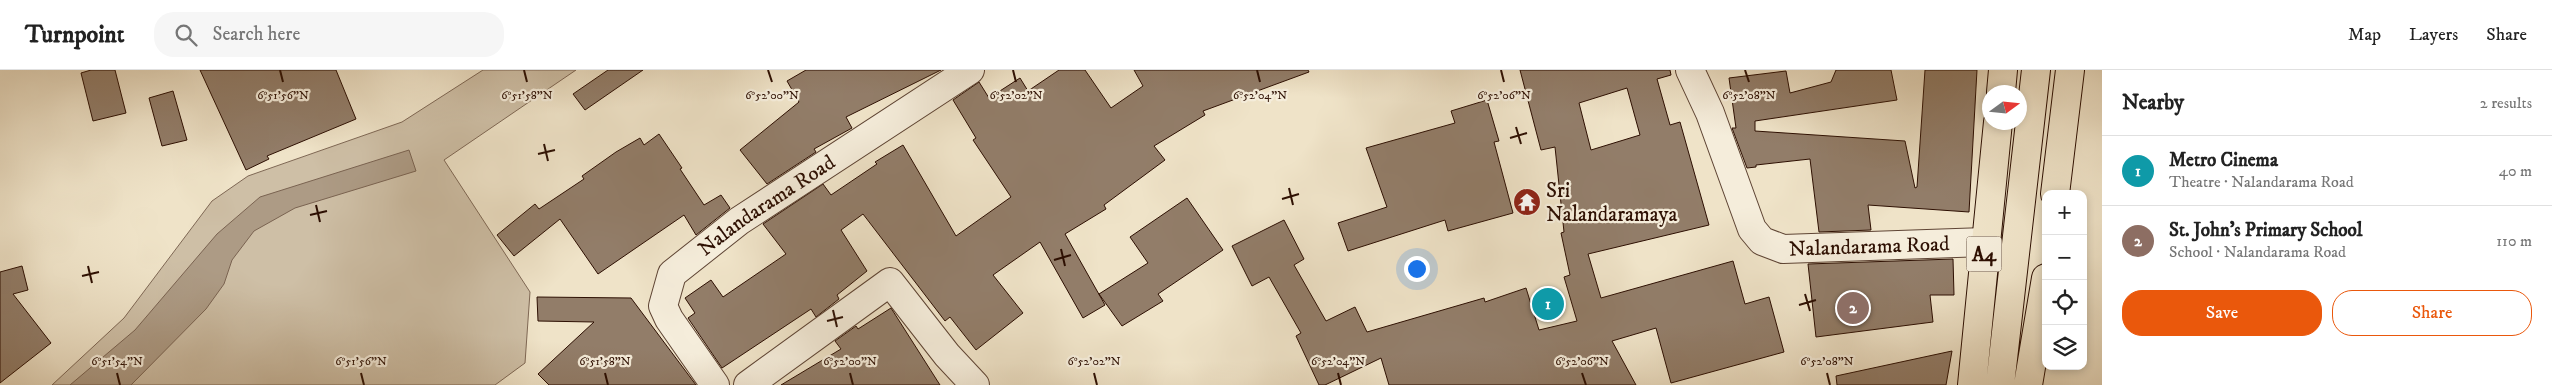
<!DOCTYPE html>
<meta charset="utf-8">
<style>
body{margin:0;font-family:"IM FELL DW Pica",serif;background:#f6f6f6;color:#222}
.controls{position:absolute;right:15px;bottom:15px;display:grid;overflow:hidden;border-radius:10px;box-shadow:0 2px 8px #0003}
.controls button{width:45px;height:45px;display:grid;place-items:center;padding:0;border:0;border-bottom:1px solid #e0e0e0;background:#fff;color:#222;font:25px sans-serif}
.compass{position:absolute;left:1982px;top:15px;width:45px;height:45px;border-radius:50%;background:#fff;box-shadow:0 2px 8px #0003;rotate:75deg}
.you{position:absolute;left:1416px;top:198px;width:18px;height:18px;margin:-12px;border:4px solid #fff;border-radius:50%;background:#1a73e8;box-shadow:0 0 0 8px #1a73e833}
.badge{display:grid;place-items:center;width:32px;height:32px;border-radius:50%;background:#ea580c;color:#fff;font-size:16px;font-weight:700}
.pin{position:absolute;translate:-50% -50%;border:2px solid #fff;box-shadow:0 1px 5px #0006}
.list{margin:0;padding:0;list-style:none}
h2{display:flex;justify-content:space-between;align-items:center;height:65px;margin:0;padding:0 20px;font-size:21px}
h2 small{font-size:16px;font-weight:400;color:#767676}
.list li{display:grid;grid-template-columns:32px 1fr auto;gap:15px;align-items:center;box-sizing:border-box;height:70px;padding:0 20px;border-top:1px solid #e0e0e0}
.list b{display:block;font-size:19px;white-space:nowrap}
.list p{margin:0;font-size:16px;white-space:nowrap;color:#767676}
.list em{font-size:16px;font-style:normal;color:#767676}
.actions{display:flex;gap:10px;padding:15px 20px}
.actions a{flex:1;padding:11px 0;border:1px solid #ea580c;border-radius:20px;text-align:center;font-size:18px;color:#ea580c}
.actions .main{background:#ea580c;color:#fff}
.icon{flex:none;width:28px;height:28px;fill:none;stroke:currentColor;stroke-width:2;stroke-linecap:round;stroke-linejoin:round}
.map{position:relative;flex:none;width:2102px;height:315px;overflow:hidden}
header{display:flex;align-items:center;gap:30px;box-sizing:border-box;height:70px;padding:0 25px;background:#fff;border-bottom:1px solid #e0e0e0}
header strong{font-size:24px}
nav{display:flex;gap:28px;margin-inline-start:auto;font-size:18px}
.search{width:350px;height:45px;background:#f6f6f6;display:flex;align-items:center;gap:12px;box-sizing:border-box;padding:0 18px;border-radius:20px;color:#767676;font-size:19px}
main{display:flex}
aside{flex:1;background:#fff}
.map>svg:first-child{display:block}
.green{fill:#cebfa6;stroke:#7e6754}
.water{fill:#ad9b85;stroke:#7a6351}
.building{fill:#927d69;stroke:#2d0f02;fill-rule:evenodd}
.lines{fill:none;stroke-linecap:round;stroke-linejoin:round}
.minor-casing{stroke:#5e4434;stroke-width:30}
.highway-casing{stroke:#2d0f02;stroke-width:30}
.minor{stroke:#f5eddb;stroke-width:28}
.highway{stroke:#efe3c8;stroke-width:28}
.ticks{fill:none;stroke:#2d0f02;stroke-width:2}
.labels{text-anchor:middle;stroke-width:4.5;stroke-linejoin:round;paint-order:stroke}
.shield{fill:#f5eddb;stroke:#695243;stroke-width:1}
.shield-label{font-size:20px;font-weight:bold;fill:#2d0f02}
.poi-label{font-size:21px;fill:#2d0f02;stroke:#f5eddb;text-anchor:start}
.street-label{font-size:21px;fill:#2d0f02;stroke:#f5eddb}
.ticks-label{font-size:12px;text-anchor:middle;fill:#2d0f02;stroke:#f5eddb;stroke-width:4.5;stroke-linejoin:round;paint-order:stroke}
</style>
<header>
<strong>Turnpoint</strong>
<div class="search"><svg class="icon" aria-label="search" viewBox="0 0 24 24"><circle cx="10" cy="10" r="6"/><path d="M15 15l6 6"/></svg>Search here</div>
<nav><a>Map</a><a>Layers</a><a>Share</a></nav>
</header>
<main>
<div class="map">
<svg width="2102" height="315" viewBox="0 0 2102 315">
<rect width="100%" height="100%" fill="#efe3c8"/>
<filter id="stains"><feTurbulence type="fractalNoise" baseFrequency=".004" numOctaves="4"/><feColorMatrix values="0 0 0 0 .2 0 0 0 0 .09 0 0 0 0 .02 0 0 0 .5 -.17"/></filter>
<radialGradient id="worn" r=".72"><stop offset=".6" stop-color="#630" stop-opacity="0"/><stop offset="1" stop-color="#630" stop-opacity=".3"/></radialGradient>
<!-- green -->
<path class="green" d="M483,0H576L444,90L530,222L525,293L495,315H52L124,248L212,131L248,106L402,52Z"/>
<!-- water -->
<path class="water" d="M409,80L416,101L295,138L254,161L232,190L224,214L206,239L131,315H70L135,260L217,164L260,127Z"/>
<!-- building -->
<path class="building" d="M91,0H115L126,43L93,51L81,3Z
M200,0H336L356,49L267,86L269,89L246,100Z
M608,0H643L585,40L573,24Z
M806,0H941L846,47L852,58L814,79L816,82L767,114L740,80L799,32L787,11Z
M1059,0H1085L1111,38L1143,16L1134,0H1308L1309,2L1203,41L1205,45L1154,76L1165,90L1104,135L1106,139L1065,164L1105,235L1083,248L1040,172L993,205L1023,243L976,280L950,247L945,251L863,144L841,160L867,201L837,225L839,229L816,247L811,239L722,298L688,248L695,243L685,228L711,210L723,227L786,184L763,154L823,114L831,125L877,94L875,92L903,75L956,166L1011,127L973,70L976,68L953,30L979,12L989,28L1020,8L1028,21Z
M1520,0H1670L1671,5L1657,9L1670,55L1680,52L1709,155L1588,184L1601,228L1733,191L1745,234L1769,227L1784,282L1671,313L1656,258L1612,271L1636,315H1389L1381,288L1325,315H1319L1296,266L1301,263L1269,207L1252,216L1232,176L1284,150L1304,189L1294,195L1326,251L1355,237L1367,262L1484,228L1485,232L1526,218L1539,260L1577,251L1564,207L1570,205L1561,163L1564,162L1555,77L1541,80ZM1627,18L1640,65L1591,80L1579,33Z
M1836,0H1891L1897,30L1755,51V61L1905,71L1915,118L1917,117L1925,0H1977L1969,142L1868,135L1871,160L1819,162L1810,89L1756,95V97L1747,98L1732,58H1736L1729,8L1786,1L1790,23L1831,12Z
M173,21L187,70L162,76L149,28Z
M1487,30L1499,71L1494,72L1513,143L1448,161L1445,150L1348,181L1338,153L1387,137L1366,78L1455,53L1451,41Z
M659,64L682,98L680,99L704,135L721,125L730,138L696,165L684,145L598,204L560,149L514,186L497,165L535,134L539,139L584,109L582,106L616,82L640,68L644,75Z
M1187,128L1223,180L1158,224L1163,231L1122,256L1099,224L1148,193L1130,167Z
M1953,189L1954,225H1930L1933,252L1816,267L1808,194Z
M22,196L28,220L13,224L51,273L0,313V202Z
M537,227L631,228L696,315H549L538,304L594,252L538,251Z
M891,238L940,315H781L841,279L835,271L856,256L858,259Z
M1952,281L1946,315H1837L1836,306Z"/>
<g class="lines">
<!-- minor casing -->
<g class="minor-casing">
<g id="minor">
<path id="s1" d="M1690,0L1710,43L1752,159L1762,171L1783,179L1985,172"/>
<path id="s2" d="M715,315L669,249L663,236L672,204L739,151L970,0"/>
<path d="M748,315L890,212L947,285L975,315"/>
</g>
</g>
<!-- highway casing -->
<g class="highway-casing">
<path id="highway" d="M2001,22L2003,0
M2055,124L2070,0
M1972,315L1998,52
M2000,315L2036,0
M2028,315L2046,208"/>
</g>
<!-- minor -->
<use href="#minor" class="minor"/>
<!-- highway -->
<use href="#highway" class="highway"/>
</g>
<!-- ticks -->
<path class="ticks" d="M280,0L283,12M524,0L527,12M768,0L772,12M1013,0L1016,12M1257,0L1260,12M1501,0L1504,12M1745,0L1749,12M1516,57L1521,74M1510,68L1527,63M544,74L548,91M538,84L555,80M1289,118L1293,135M1282,129L1299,124M316,135L320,152M310,145L327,141M1061,179L1065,196M1054,190L1071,185M88,196L92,213M82,206L99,202M1805,224L1810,241M1799,235L1816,230M833,240L837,257M827,251L843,247M117,303L120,315M361,303L364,315M605,303L608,315M850,303L853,315M1094,303L1097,315M1338,303L1341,315M1582,303L1586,315M1827,303L1830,315"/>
<!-- icons -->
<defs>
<g id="temple-disc" transform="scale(1.4375)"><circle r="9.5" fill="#8f2418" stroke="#f5eddb"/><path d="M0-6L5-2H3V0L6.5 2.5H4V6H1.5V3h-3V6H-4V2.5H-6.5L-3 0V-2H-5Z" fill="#fff"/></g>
</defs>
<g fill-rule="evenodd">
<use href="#temple-disc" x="1527" y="132"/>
</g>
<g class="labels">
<!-- shield labels -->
<rect class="shield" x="1966.5" y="166.5" width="35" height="35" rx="4"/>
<g class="shield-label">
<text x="1984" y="191">A4</text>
</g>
<!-- poi labels -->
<g class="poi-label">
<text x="1546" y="127">Sri<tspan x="1546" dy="24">Nalandaramaya</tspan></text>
</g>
<!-- street labels -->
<g class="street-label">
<text dy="7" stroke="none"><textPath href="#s2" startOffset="245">Nalandarama Road</textPath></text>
<text dy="7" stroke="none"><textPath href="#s1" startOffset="295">Nalandarama Road</textPath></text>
</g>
</g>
<g class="ticks-label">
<text x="283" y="29">6°51'56"N</text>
<text x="527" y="29">6°51'58"N</text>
<text x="772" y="29">6°52'00"N</text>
<text x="1016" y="29">6°52'02"N</text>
<text x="1260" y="29">6°52'04"N</text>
<text x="1504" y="29">6°52'06"N</text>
<text x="1749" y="29">6°52'08"N</text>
<text x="117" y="295">6°51'54"N</text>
<text x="361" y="295">6°51'56"N</text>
<text x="605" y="295">6°51'58"N</text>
<text x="850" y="295">6°52'00"N</text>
<text x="1094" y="295">6°52'02"N</text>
<text x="1338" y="295">6°52'04"N</text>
<text x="1582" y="295">6°52'06"N</text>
<text x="1827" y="295">6°52'08"N</text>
</g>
<rect width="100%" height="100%" filter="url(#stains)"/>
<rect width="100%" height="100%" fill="url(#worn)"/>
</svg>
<div class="controls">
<button>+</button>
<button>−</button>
<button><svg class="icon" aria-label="locate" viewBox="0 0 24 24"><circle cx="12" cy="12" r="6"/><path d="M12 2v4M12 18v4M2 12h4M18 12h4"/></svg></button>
<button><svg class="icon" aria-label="layers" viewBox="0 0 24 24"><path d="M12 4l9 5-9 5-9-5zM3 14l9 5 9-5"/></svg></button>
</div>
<svg class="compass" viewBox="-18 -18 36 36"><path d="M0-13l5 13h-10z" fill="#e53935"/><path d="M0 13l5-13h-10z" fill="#767676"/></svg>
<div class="you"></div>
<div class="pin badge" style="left:1548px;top:234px;background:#0f9aa8">1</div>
<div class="pin badge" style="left:1853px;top:238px;background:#8d6e63">2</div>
</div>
<aside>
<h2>Nearby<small>2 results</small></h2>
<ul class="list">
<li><span class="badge" style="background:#0f9aa8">1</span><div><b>Metro Cinema</b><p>Theatre · Nalandarama Road</p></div><em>40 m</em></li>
<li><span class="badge" style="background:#8d6e63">2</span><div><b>St. John's Primary School</b><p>School · Nalandarama Road</p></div><em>110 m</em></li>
</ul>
<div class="actions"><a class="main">Save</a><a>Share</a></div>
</aside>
</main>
